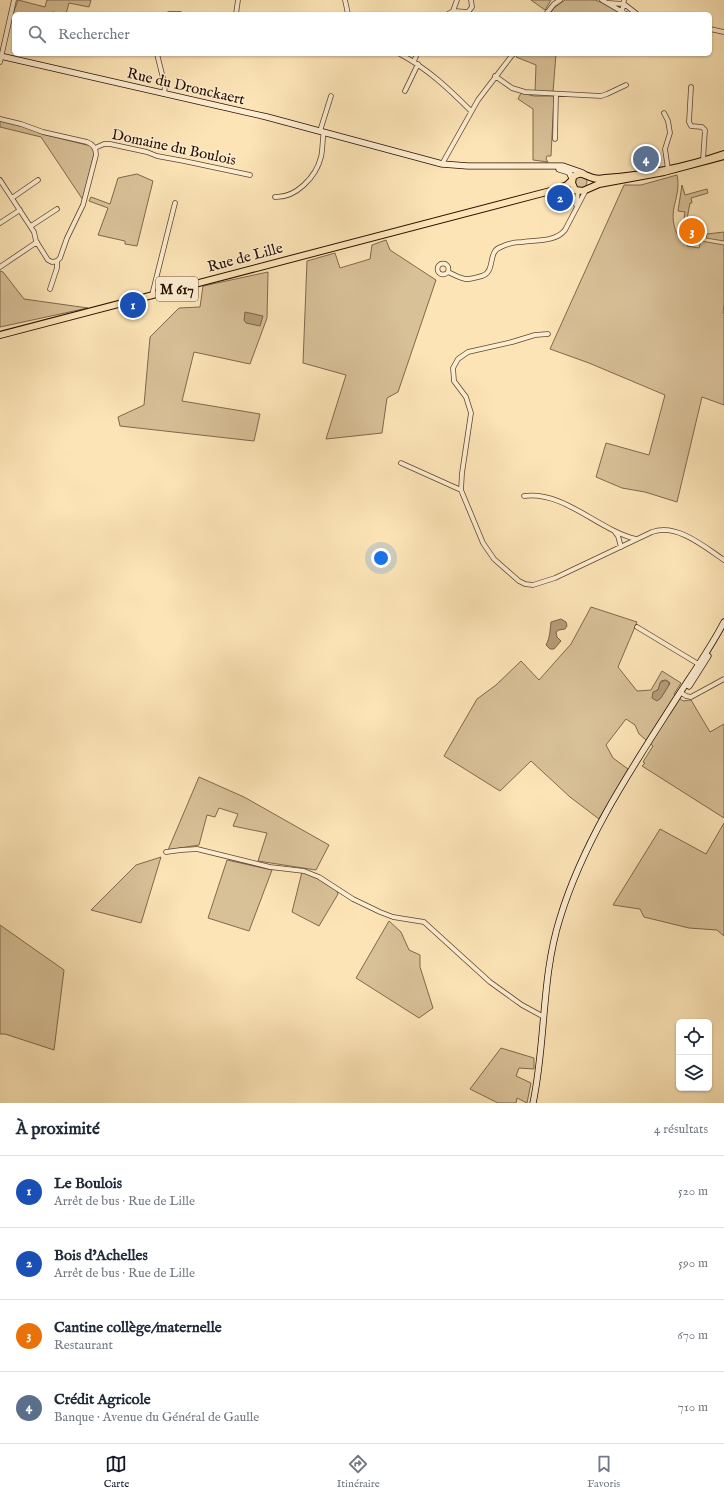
<!DOCTYPE html>
<html lang="fr">
<meta charset="utf-8">
<style>
body{margin:0;font-family:"IM FELL English",serif;background:#f6f6f7;color:#1f2937}
.controls{position:absolute;right:12px;bottom:12px;display:grid;overflow:hidden;border-radius:6px;box-shadow:0 1px 3px #0004}
.controls button{width:36px;height:36px;display:grid;place-items:center;padding:0;border:0;border-bottom:1px solid #e0e1e3;background:#fff;color:#1f2937;font:20px sans-serif}
.you{position:absolute;left:381px;top:558px;width:14px;height:14px;margin:-10px;border:3px solid #fff;border-radius:50%;background:#1a73e8;box-shadow:0 0 0 6px #1a73e833}
.badge{display:grid;place-items:center;width:26px;height:26px;border-radius:50%;background:#111827;color:#fff;font-size:13px;font-weight:700}
.pin{position:absolute;translate:-50% -50%;border:2px solid #fff;box-shadow:0 1px 4px #0006}
.list{margin:0;padding:0;list-style:none}
h2{display:flex;justify-content:space-between;align-items:center;height:52px;margin:0;padding:0 16px;font-size:17px}
h2 small{font-size:13px;font-weight:400;color:#747a83}
.list li{display:grid;grid-template-columns:26px 1fr auto;gap:12px;align-items:center;box-sizing:border-box;height:72px;padding:0 16px;border-top:1px solid #e0e1e3}
.list b{display:block;font-size:15px;white-space:nowrap}
.list p{margin:0;font-size:13px;white-space:nowrap;color:#747a83}
.list em{font-size:13px;font-style:normal;color:#747a83}
.icon{flex:none;width:22px;height:22px;fill:none;stroke:currentColor;stroke-width:2;stroke-linecap:round;stroke-linejoin:round}
.map{position:relative;flex:none;width:724px;height:1103px;overflow:hidden}
.search{position:absolute;background:#fff;box-shadow:0 1px 3px #0004;left:12px;right:12px;top:12px;height:44px;display:flex;align-items:center;gap:10px;box-sizing:border-box;padding:0 14px;border-radius:6px;color:#747a83;font-size:15px}
.sheet{height:340px;background:#fff}
nav{display:flex;justify-content:space-around;align-items:center;box-sizing:border-box;height:56px;border-top:1px solid #e0e1e3;background:#fff;font-size:11px;color:#747a83}
nav a{display:grid;justify-items:center;gap:2px}
nav .on{color:#111827}
.map>svg:first-child{display:block}
.green{fill:#d8c097;stroke:#7f684c;fill-rule:evenodd}
.water{fill:#b39c78;stroke:#7b6448}
.lines{fill:none;stroke-linecap:round;stroke-linejoin:round}
.street-casing{stroke:#5c452e;stroke-width:5.5}
.secondary-casing{stroke:#261001;stroke-width:7}
.primary-casing{stroke:#261001;stroke-width:8}
.street{stroke:#fdedd0;stroke-width:4}
.secondary{stroke:#fdedd0;stroke-width:5.5}
.primary{stroke:#fce4b6;stroke-width:6}
.labels{text-anchor:middle;stroke-width:3;stroke-linejoin:round;paint-order:stroke}
.shield{fill:#fdedd0;stroke:#66523f;stroke-width:1}
.shield-label{font-size:14px;font-weight:bold;fill:#261001}
.street-label{font-size:15px;fill:#261001;stroke:#fdedd0}
</style>
<div class="map">
<svg width="724" height="1103" viewBox="0 0 724 1103">
<rect width="100%" height="100%" fill="#fce4b6"/>
<filter id="stains"><feTurbulence type="fractalNoise" baseFrequency=".005" numOctaves="4"/><feColorMatrix values="0 0 0 0 .2 0 0 0 0 .09 0 0 0 0 .02 0 0 0 .5 -.17"/></filter>
<radialGradient id="worn" r=".72"><stop offset=".6" stop-color="#630" stop-opacity="0"/><stop offset="1" stop-color="#630" stop-opacity=".3"/></radialGradient>
<!-- green -->
<path class="green" d="M18,0L45,7L47,0H91L89,7L69,3L66,14L52,12L51,14H13Z
M531,0H551L545,10Z
M565,0H595L603,3L622,14H550L554,8Z
M518,54H556L553,92H535L536,65L516,57Z
M521,93L534,96H554L551,156H547L546,159L548,162L533,160V109L518,99Z
M0,121L24,126L42,134L91,146L94,151V154L83,200L41,137L0,127Z
M137,174L153,181L137,246L125,244V241L98,235L108,208L89,201L91,197L110,204L118,178Z
M677,175C682,198 666,209 677,234L680,235V237L683,238V242L687,243V246L699,248L701,241L724,245V304L723,313L724,314V405L702,397L677,502L645,492L622,488L596,477L606,443L649,455L665,395L589,363L550,349L624,185H641Z
M575 182a6 6 0 1 1 12 0a6 6 0 1 1-12 0Z
M682,185L685,195L707,189L708,193L691,198L692,203H690L687,219H684L685,212L678,211Z
M724,232V241L706,238L707,234Z
M386,240L390,250L436,280L398,392L387,398L382,433L326,439L346,375L303,363L307,261L335,253L340,268L370,259L372,245Z
M0,271L3,272L24,299L88,308L0,327Z
M268,272L267,318L250,364L194,352L182,401L260,414L254,441L120,426L118,417L144,405L150,337L179,308L200,307L203,286Z
M591,607L637,622L618,667L637,691L651,690L662,671L681,683L674,694L683,701L691,700L710,732L724,724V818L642,766L645,763L643,762L653,746L639,734L635,725L626,719L606,745L613,758L628,769L599,819L570,797L531,761L500,791L444,756L477,699L496,685L521,661L539,680L571,644ZM666,680L670,683L669,685L658,700L656,691L659,688L661,681Z
M199,777L244,797L329,845L316,870L258,861L267,833L233,826L238,814L219,808L215,817L207,815L199,845L168,850Z
M724,823V936L717,930L689,928L644,917L640,909L613,905L660,829L706,854Z
M161,857L141,923L91,910L136,865Z
M227,860L272,870L249,931L208,918Z
M302,872L315,877L337,891L338,894L319,926L292,912Z
M389,921L401,932L409,950L420,955V967L433,1008L419,1018L356,978Z
M0,925L64,970L54,1050L5,1034H0Z
M501,1048L534,1058V1069L519,1068L516,1076L531,1083L527,1103L517,1098L516,1103H498L470,1089Z"/>
<!-- water -->
<path class="water" d="M245,312L263,316L260,326L246,323L244,320Z
M561,619L566,622L567,626L565,629L559,630L556,632L557,637L561,641L554,649H550L546,645C550,638 550,630 551,622Z
M665,680L669,682V685L661,698L657,701L652,698L653,692L658,690L660,683Z"/>
<g class="lines">
<!-- street casing -->
<g class="street-casing">
<path id="street" d="M345,0L348,14
M602,0L626,14
M608,3L624,4L637,14
M453,11L457,0
M622,12L624,0
M169,14H180
M236,14L238,0
M448,14L453,11L468,12L472,7L471,0
M546,14L554,4L560,0
M710,29L724,32
M157,54L165,86L164,94
M400,54C428,69 449,89 471,111
M414,61L417,54
M0,62L14,0
M495,76L512,88L525,92L601,96L607,94L626,85
M691,87L689,122L691,126L702,127L705,130L703,160
M405,91L418,64
M664,113L668,121L670,133L665,149L668,169
M0,119L21,124L43,132L87,142C93,144 96,148 96,155L83,205L67,238L60,258L57,261L52,262L48,260L36,241L34,232L0,180
M320,131L331,96
M555,139L556,95
M95,148L104,144H110L147,152L157,156L184,161L250,175
M442,164L478,100L513,54
M275,197C296,198 316,177 321,157C323,149 322,140 324,132
M12,198L38,180
M576,205L578,191
M0,223L20,210
M31,226L57,209
M437.5 269a5.5 5.5 0 1 1 11 0a5.5 5.5 0 1 1-11 0Z
M0,267L37,242
M448,272C464,280 465,281 482,276C496,272 487,251 501,247C507,244 515,242 522,242C535,240 556,242 565,230L586,190
M50,289L57,268V261
M152,295L175,203
M548,334L535,335L512,342L468,352L458,359L453,368L454,381L466,397L471,413L462,473L461,490L483,543L494,559L519,581L525,584L533,585L555,578L652,532C677,523 705,547 724,560
M401,463L461,490
M524,496C565,491 598,530 636,539
M615,532L618,536L621,547
M637,627L700,665
M680,692L686,696L691,697L724,679
M166,852L181,850L197,849L270,867L304,871L319,877L353,899L380,912L393,917L424,922L490,982L522,1005L544,1017"/>
</g>
<!-- secondary casing -->
<g class="secondary-casing">
<path id="secondary" d="M0,56L267,117L442,164L468,166H563L583,173
M559,169L569,172L572,178
M689,686L708,656
M533,1103C546,1042 541,978 560,918C584,839 632,768 676,699C692,674 710,649 724,622"/>
</g>
<!-- primary casing -->
<g class="primary-casing">
<path id="primary" d="M724,154C686,167 645,175 605,178C601,179 597,179 593,178C585,176 581,170 573,177L572,183L575,190L583,191L599,184L664,172L724,156
M557,193L576,190
M0,335L558,189L567,185L572,180"/>
</g>
<!-- street -->
<use href="#street" class="street"/>
<!-- secondary -->
<use href="#secondary" class="secondary"/>
<!-- primary -->
<use href="#primary" class="primary"/>
</g>
<g class="labels">
<!-- shield labels -->
<rect class="shield" x="156" y="277" width="42" height="24" rx="3"/>
<g class="shield-label">
<text x="177" y="294">M 617</text>
</g>
<!-- street labels -->
<g class="street-label">
<text transform="translate(186 86) rotate(13)" y="5">Rue du Dronckaert</text>
<text transform="translate(174 147) rotate(12)" y="5">Domaine du Boulois</text>
<text transform="translate(245 257) rotate(-15)" y="5">Rue de Lille</text>
</g>
</g>
<rect width="100%" height="100%" filter="url(#stains)"/>
<rect width="100%" height="100%" fill="url(#worn)"/>
</svg>
<div class="controls">
<button><svg class="icon" aria-label="locate" viewBox="0 0 24 24"><circle cx="12" cy="12" r="6"/><path d="M12 2v4M12 18v4M2 12h4M18 12h4"/></svg></button>
<button><svg class="icon" aria-label="layers" viewBox="0 0 24 24"><path d="M12 4l9 5-9 5-9-5zM3 14l9 5 9-5"/></svg></button>
</div>
<div class="you"></div>
<div class="pin badge" style="left:133px;top:305px;background:#1a4fb4">1</div>
<div class="pin badge" style="left:560px;top:198px;background:#1a4fb4">2</div>
<div class="pin badge" style="left:692px;top:231px;background:#e8710a">3</div>
<div class="pin badge" style="left:646px;top:159px;background:#5c6f8a">4</div>
<div class="search"><svg class="icon" aria-label="search" viewBox="0 0 24 24"><circle cx="10" cy="10" r="6"/><path d="M15 15l6 6"/></svg>Rechercher</div>
</div>
<section class="sheet">
<h2>À proximité<small>4 résultats</small></h2>
<ul class="list">
<li><span class="badge" style="background:#1a4fb4">1</span><div><b>Le Boulois</b><p>Arrêt de bus · Rue de Lille</p></div><em>520 m</em></li>
<li><span class="badge" style="background:#1a4fb4">2</span><div><b>Bois d'Achelles</b><p>Arrêt de bus · Rue de Lille</p></div><em>590 m</em></li>
<li><span class="badge" style="background:#e8710a">3</span><div><b>Cantine collège/maternelle</b><p>Restaurant</p></div><em>670 m</em></li>
<li><span class="badge" style="background:#5c6f8a">4</span><div><b>Crédit Agricole</b><p>Banque · Avenue du Général de Gaulle</p></div><em>710 m</em></li>
</ul>
</section>
<nav>
<a class="on"><svg class="icon" aria-label="map" viewBox="0 0 24 24"><path d="M3 6l6-2 6 2 6-2v14l-6 2-6-2-6 2zM9 4v14M15 6v14"/></svg>Carte</a>
<a><svg class="icon" aria-label="directions" viewBox="0 0 24 24"><path d="M12 3l9 9-9 9-9-9zM9 14v-3h6M13 9l2 2-2 2"/></svg>Itinéraire</a>
<a><svg class="icon" aria-label="saved" viewBox="0 0 24 24"><path d="M7 4h10v16l-5-4-5 4z"/></svg>Favoris</a>
</nav>
